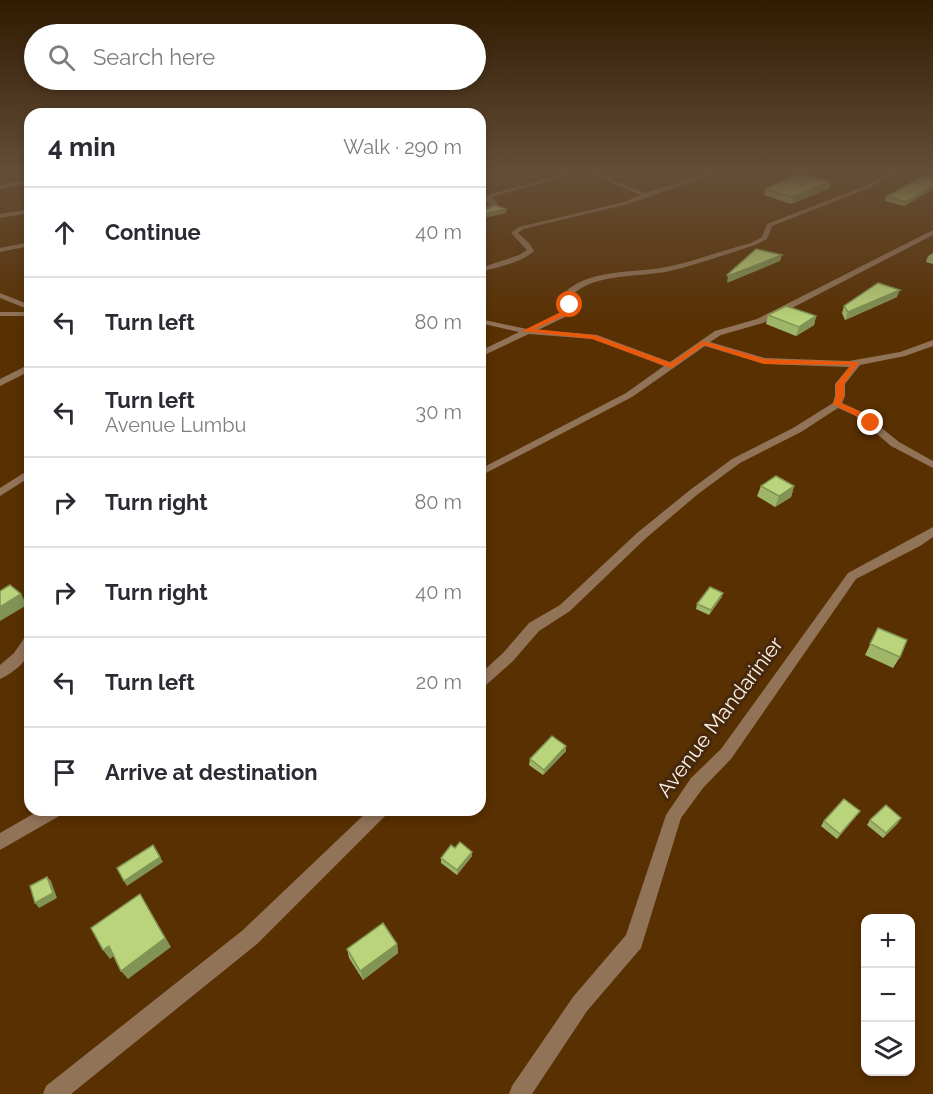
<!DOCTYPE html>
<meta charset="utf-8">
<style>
body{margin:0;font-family:Raleway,sans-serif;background:#f2f2f3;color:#2b2b33}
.controls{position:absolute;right:18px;bottom:18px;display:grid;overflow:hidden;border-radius:12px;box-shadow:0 3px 9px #0003}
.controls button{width:54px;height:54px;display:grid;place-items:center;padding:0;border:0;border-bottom:2px solid #e1e1e2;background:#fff;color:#2b2b33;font:30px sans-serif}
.stop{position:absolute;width:18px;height:18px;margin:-14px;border:4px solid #ea580c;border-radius:50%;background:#fff}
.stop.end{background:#ea580c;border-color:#fff;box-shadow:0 2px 6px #0008}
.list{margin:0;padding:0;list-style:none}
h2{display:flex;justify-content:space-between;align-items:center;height:78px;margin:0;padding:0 24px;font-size:26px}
h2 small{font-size:20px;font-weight:400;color:#7c7c81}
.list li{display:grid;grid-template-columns:39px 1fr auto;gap:18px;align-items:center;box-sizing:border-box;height:90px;padding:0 24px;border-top:2px solid #e1e1e2}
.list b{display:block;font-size:22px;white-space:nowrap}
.list p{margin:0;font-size:20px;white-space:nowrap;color:#7c7c81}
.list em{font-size:20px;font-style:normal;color:#7c7c81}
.icon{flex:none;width:33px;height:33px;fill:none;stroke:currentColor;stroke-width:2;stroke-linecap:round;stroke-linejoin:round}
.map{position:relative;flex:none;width:933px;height:1094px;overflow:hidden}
.search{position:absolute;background:#fff;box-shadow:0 3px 9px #0003;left:24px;top:24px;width:462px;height:66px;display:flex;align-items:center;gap:15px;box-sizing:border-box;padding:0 21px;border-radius:33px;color:#7c7c81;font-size:22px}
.panel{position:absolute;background:#fff;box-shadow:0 3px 9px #0003;left:24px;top:108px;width:462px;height:708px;border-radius:18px}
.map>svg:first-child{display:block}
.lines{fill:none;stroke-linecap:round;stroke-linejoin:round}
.minor{fill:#917358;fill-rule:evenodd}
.wall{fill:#9fb669}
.shaded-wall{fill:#829455}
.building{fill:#b9d47a;stroke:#829455;stroke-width:1.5}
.route{fill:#ea580c}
.labels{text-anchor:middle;stroke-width:6;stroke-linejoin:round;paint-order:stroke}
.near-street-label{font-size:21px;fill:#fcefe5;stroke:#46290c}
</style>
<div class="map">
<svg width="933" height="1094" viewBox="0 0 933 1094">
<rect width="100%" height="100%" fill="#583002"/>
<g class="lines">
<!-- minor -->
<path class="minor" d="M576,171H584L491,197L497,203L496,206L480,214V210L490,205L484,198L487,195Z
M585,171H592L645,193L714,171H722L628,204L523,229L518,233L529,243L534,251C521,263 498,267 480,272V268L519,255L527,250L511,233L519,227L624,202L640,195Z
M892,171H899L869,188L772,226L767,239L755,245C727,254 699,264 670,271C639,278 597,272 572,295L573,309L567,316L538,330L597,335L670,362L715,331L757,319L933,230V235L763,323L721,335L710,342L765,358L849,361L900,352L933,340V346L905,356L860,365L845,384V396L842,403L862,412L899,442L933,461V468L891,446L856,416L838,408L801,432L740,463L698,494L645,539L570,611L539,631L513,661L485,686L480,688V674L503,653L529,623L560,605L637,533L690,490L732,459L793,428L833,403L835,396V384L849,367L764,364L705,346L632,397L480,476V469L626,393L664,366L593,339L529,334L480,357V351L519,332L480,323V319L527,329L561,312L565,308V292C593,267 637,274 671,266C698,260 724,250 751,243L762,237L767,224L865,186Z
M929,171H933V173L930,172Z
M30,179V183L0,189V185Z
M30,209V213L0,218V214Z
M30,242V246L0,252V248Z
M0,293L30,305V310L0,298Z
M0,312H30V316H0Z
M30,364V371L0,386V379Z
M30,469V477L0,496V488Z
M933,527V537L920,546L856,579L731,759L703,788L681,818L641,948L587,1011L532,1094H509L512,1086L573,997L626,935L666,815L691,778L721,749L848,573Z
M30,636C30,640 31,647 30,651C27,662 10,675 0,679V665L14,653L25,637Z
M40,810H63L61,815L0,850V833Z
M369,810H388L386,815L257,944L71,1094H43L46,1086L243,930Z"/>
</g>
<!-- wall -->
<path class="wall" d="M933,178L905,206L885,201L886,197Z
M830,188L791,204L764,195L765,189Z
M933,253V264L926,262L928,256Z
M897,297L845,320L842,313L844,306Z
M768,315L816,316L814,325L796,336L766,324Z
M761,486H794L791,497L775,507L757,496Z
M723,593L721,598L709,615L696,609L697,604Z
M878,628L900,657L893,668L865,655Z
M566,746V751L543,775L529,765L530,759Z
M860,811L856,816L837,839L821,826L824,821Z
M870,820L898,823L883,838L867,825Z
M455,848L472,852V856L457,875L441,863V858Z
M397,944L398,953L363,980L349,958L347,949Z"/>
<!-- shaded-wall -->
<path class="shaded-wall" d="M831,182L830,188L791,204L792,197Z
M933,186V189L905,206L907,202Z
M484,202V205L480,208V205Z
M506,209V213L480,219V215Z
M782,255L780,261L727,283L728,276Z
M900,290L897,297L845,320L848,312Z
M816,316L814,325L796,336L799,327Z
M794,486L791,497L775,507L779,496Z
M723,593L721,598L709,615L711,610Z
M21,594L27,605L0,621V607Z
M566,746V751L543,775L544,770Z
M860,811L856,816L837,839L840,834Z
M901,818L898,823L883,838L886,833Z
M472,852V856L457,875V870Z
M160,857L163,862L127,886L124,881Z
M47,877L51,881L57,898L39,908L35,903Z
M140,894L171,947L128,979L121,971Z
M397,944L398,953L363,980L360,971Z
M109,946L115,955L110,959L103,950Z"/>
<!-- building -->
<path class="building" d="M801,175L831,182L792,197L765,189L792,176Z
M923,176L933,178V186L907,202L886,197Z
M495,205L506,209L480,215V212Z
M756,249L782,255L728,276L727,275Z
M878,283L900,290L848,312L844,306Z
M786,306L816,316L799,327L768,315Z
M776,476L794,486L779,496L761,486Z
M10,585L21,594L0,607V591Z
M710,587L723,593L711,610L697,604Z
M878,628L907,640L900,657L870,644Z
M552,736L566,746L544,770L530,759Z
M844,799L860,811L840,834L824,821Z
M886,805L901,818L886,833L870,820Z
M460,842L472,852L457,870L441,858L451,845L455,848Z
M153,845L160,857L124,881L117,868Z
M47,877L53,893L35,903L30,886Z
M140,894L165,938L121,971L109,946L103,950L91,928Z
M383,923L397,944L360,971L347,949Z"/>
<!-- sky -->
<linearGradient id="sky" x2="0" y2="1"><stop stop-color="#301a01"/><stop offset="0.53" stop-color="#644e39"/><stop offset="1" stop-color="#644e39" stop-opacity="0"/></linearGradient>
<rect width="933" height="324" fill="url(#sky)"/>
<!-- route -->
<path class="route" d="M567,303L573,305L566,315L534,329L594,335L671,363L703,341L764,359L859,362L844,384V396L841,403L861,412L875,423L868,425L856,416L833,404L836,396V384L851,365L764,364L704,345L671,368L592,339L522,331L561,312Z"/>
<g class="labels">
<!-- near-street labels -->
<g class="near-street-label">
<text transform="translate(720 717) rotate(-53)" y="7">Avenue Mandarinier</text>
</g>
</g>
</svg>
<div class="controls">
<button>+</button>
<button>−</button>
<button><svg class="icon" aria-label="layers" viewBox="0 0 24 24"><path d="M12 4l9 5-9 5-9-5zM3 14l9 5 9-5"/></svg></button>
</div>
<div class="stop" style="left:570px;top:305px"></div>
<div class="stop end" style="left:871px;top:423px"></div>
<div class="search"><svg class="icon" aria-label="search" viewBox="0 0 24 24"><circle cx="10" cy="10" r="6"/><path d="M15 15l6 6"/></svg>Search here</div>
<section class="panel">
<h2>4 min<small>Walk · 290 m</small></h2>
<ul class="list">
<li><svg class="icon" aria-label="ahead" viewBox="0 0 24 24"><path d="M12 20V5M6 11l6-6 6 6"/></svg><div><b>Continue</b></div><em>40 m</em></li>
<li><svg class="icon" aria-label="left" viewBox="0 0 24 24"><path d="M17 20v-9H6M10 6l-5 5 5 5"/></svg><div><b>Turn left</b></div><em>80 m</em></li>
<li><svg class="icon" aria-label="left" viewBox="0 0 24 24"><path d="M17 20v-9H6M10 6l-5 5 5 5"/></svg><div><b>Turn left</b><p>Avenue Lumbu</p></div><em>30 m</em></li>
<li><svg class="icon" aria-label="right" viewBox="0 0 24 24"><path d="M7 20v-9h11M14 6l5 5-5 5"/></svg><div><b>Turn right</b></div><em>80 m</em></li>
<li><svg class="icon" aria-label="right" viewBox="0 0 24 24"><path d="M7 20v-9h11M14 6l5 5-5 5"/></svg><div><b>Turn right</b></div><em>40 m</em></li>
<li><svg class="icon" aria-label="left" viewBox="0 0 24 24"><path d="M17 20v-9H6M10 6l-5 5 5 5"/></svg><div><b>Turn left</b></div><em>20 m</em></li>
<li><svg class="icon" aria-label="arrive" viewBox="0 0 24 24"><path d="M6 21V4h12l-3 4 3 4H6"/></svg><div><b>Arrive at destination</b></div></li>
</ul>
</section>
</div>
